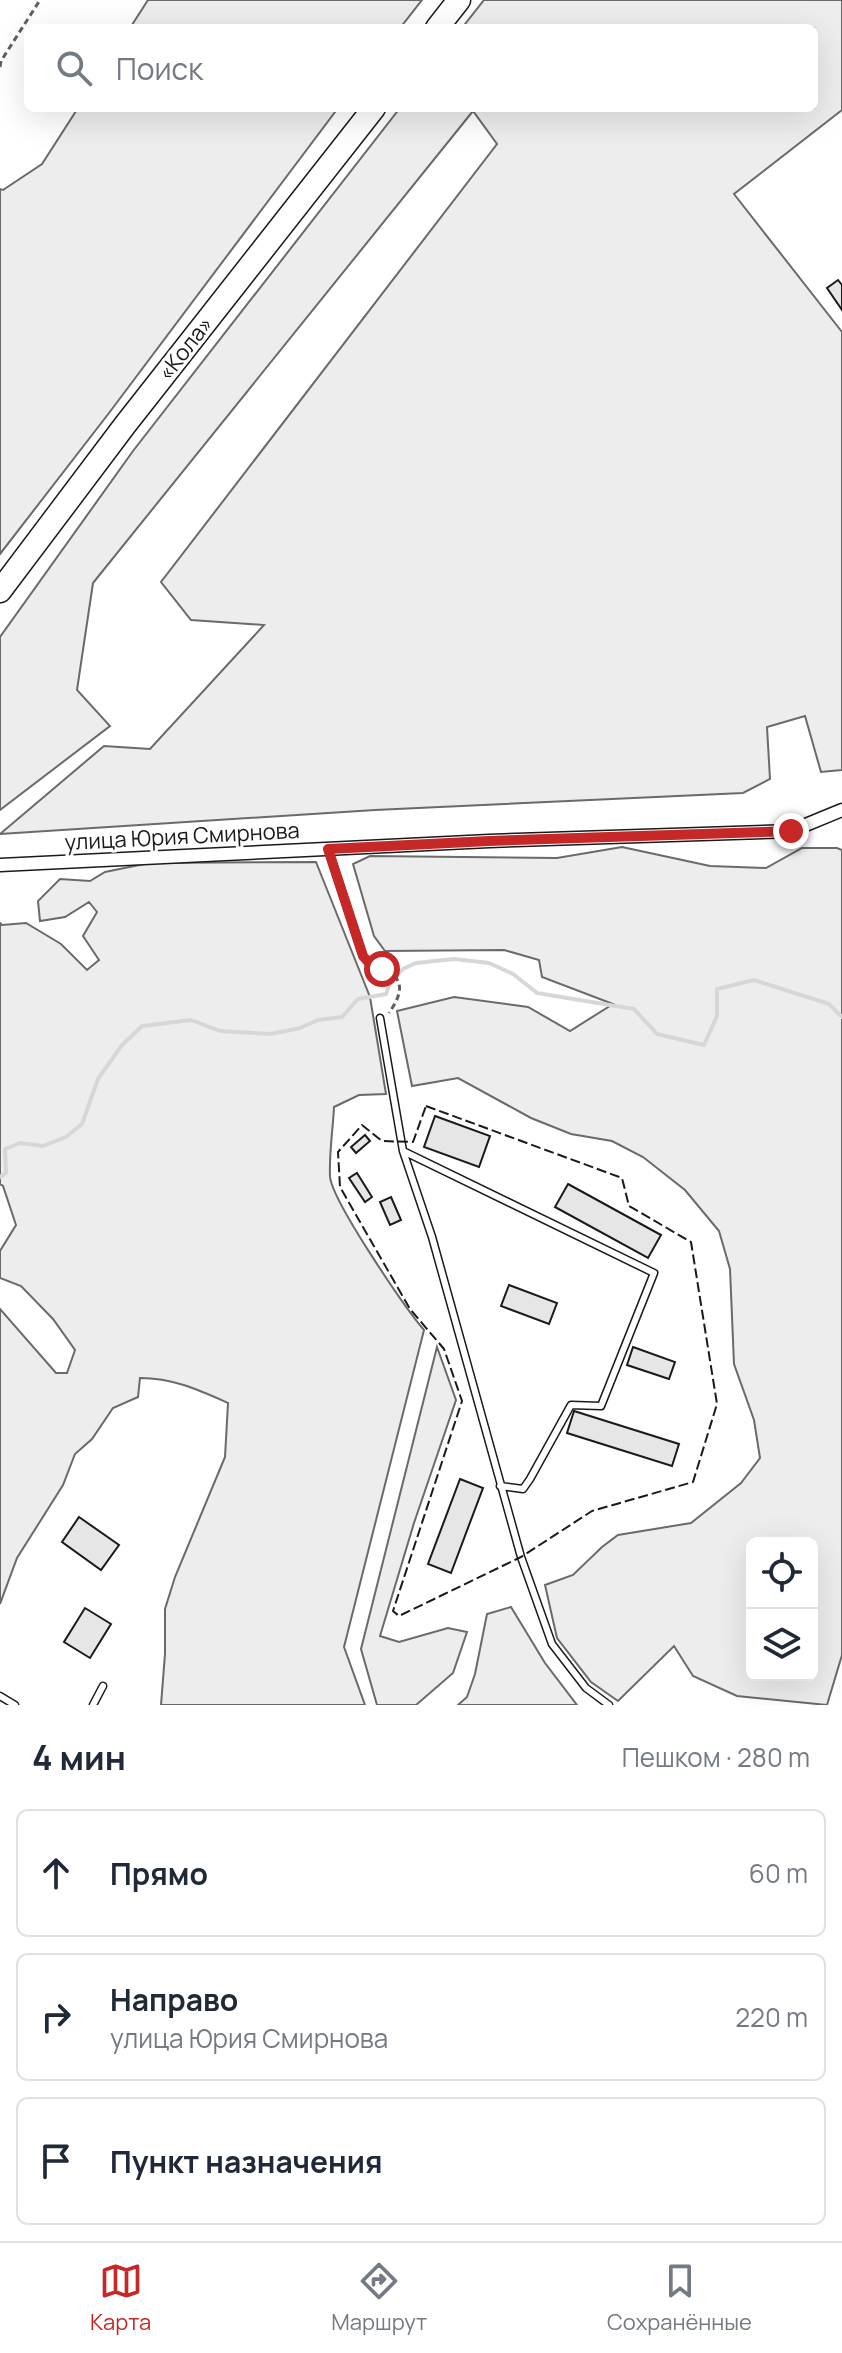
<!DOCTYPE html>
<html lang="ru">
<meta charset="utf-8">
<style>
body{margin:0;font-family:Manrope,sans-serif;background:#f6f6f7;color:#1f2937}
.controls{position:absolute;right:24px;bottom:24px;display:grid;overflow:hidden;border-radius:12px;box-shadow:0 8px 32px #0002}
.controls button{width:72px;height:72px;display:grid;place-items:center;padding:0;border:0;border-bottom:2px solid #e0e1e3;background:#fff;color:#1f2937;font:40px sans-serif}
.stop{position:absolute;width:24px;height:24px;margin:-18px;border:6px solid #c62828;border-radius:50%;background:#fff}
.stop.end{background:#c62828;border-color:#fff;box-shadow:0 2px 8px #0008}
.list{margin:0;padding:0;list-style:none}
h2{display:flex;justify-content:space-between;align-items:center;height:104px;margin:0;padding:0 32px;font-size:34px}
h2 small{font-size:26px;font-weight:400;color:#747a83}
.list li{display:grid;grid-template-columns:52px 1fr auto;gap:24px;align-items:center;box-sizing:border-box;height:128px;margin:0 16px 16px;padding:0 16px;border:2px solid #e0e1e3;border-radius:12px}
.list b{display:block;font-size:30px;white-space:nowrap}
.list p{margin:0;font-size:26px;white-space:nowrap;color:#747a83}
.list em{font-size:26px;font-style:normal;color:#747a83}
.icon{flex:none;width:44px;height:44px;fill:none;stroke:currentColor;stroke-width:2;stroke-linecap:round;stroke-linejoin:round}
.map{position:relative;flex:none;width:842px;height:1705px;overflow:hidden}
.search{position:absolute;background:#fff;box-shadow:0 8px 32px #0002;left:24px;right:24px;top:24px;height:88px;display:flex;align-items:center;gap:20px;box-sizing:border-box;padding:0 28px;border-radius:12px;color:#747a83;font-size:30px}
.sheet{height:536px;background:#fff}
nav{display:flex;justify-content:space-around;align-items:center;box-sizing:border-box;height:112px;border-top:2px solid #e0e1e3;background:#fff;font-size:22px;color:#747a83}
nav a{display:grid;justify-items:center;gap:4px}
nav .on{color:#c62828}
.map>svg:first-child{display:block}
.green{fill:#ededed;stroke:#6a6a6a;stroke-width:2;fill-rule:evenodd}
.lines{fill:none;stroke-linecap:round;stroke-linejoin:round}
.stream{stroke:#d7d7d7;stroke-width:4}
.building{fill:#e6e6e6;stroke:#1a1a1a;stroke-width:2}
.service-casing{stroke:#1a1a1a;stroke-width:9}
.minor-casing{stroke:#1a1a1a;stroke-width:15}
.trunk-casing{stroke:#1a1a1a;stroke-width:25}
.path{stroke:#5f5f5f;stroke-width:3;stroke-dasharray:6 4;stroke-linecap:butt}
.service{stroke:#fff;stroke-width:6}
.minor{stroke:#fff;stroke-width:12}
.trunk{stroke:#fff;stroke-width:22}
.fence{stroke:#1a1a1a;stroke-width:2;stroke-dasharray:10 4;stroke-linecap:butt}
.route{stroke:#c62828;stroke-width:10}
.labels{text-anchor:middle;stroke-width:6;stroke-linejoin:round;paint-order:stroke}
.street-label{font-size:22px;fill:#1a1a1a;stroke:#fff}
</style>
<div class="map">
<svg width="842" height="1705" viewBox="0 0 842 1705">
<rect width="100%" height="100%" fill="#fff"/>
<!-- green -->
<path class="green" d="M148,0H422L400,28H130Z
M484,0H842V110L734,194L842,332V770L821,772L805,716L767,727L770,779L743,793L375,810L0,834L104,746L150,749L264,625L191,620L161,582L497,144L473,111L93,583L77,690L110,726L0,810V637L133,451L400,108H814V28H462Z
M78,108H338L109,413L0,554V189L3,190L42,164Z
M622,847L710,866L766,868L802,848H837L842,850V1655L827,1705L737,1696L693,1676L674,1646L618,1701L591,1682L557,1638L545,1585L573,1575L602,1547L618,1535L691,1523L741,1483L760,1458L754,1420L734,1364L730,1269L719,1231L685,1190L643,1157L612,1141L571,1134L531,1118L458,1078L412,1086L397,1011L454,997L528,1007L570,1031L613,1004L542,977L539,960L504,950L385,951L374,936L353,864L370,856L557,858ZM752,1543H812V1675H752Z
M316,862L370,997L386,1094L359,1095L334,1107C333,1129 329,1153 330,1176C331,1200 406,1309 424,1330L344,1647L365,1705H161L165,1654V1609L175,1577L225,1457L228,1403C199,1390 173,1378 140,1378L138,1397L113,1408L92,1439L75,1454L63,1485L17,1558L0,1604V1309L56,1373H67L75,1350L53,1319L21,1286L0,1278V1251L16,1225L3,1186L0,1184V923L2,925L26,923L61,944L87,970L99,960L83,936L97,912L89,902L65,917L40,921L38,901L60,879L90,881L105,872L149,863Z
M437,1347L456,1400L414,1523L380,1636L399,1642L448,1628L467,1632L453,1673L416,1705H377L361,1649Z
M511,1607L545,1663L577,1705H458L467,1697L475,1674L487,1614Z"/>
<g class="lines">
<!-- stream -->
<path class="stream" d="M0,1177L6,1173L5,1149L20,1143L43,1146L66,1137L82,1124L98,1079L122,1045L142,1026L191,1020L220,1031L271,1034L300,1028L318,1020L342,1017L358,999L386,994L390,983L403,969L416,963L454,959L489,963L513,974L537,993L634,1009L657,1034L704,1045L717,1016V989L754,980L829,1004L842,1017"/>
</g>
<!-- building -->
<path class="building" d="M838,280L842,285V310L827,288Z
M435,1116L490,1136L479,1167L424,1147Z
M365,1135L370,1141L356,1153L351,1147Z
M357,1173L372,1197L365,1202L349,1178Z
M568,1184L661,1235L648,1258L555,1207Z
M391,1197L401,1220L390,1225L380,1202Z
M509,1285L557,1303L549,1324L501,1306Z
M633,1347L675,1362L669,1379L627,1365Z
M574,1411L679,1444L672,1466L567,1433Z
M460,1479L483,1488L451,1573L428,1564Z
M79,1517L119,1545L101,1570L62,1542Z
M85,1608L111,1624L90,1658L64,1642Z"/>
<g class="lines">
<!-- service casing -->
<g class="service-casing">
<path id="service" d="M328,849L363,956
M380,1018L403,1151L432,1237L521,1557L552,1644L586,1688L609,1705
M403,1151L654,1273L601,1406L571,1405L530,1479L523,1489L500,1486
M0,1696L15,1705
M93,1705L103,1686"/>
</g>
<!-- minor casing -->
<g class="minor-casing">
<path id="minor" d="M0,865L489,841L791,831L842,810"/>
</g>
<!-- trunk casing -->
<g class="trunk-casing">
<path id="trunk" d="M437,28L459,0
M0,591L125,425L374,108"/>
</g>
<!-- path -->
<path class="path" d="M0,67L1,61L40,0
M368,962C375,967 384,968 391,973C407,985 397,1001 389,1013"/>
<!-- service -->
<use href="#service" class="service"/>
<!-- minor -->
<use href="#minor" class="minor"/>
<!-- trunk -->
<use href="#trunk" class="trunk"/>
<!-- fence -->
<path class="fence" d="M426,1106L622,1178L629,1206L691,1242L717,1404L693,1482L592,1511L521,1557L399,1616L393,1611L462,1401L444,1349L410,1309L340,1187L338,1152L362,1125L382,1141L413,1142Z"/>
</g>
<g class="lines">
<!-- route -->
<path class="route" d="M382,969L370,964L363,956L328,849L489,841L791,831"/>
</g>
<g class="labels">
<!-- street labels -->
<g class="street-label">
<text transform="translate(185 348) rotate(-52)" y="8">«Кола»</text>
<text transform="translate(182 836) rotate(-3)" y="8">улица Юрия Смирнова</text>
</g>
</g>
</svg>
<div class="controls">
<button><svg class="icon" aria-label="locate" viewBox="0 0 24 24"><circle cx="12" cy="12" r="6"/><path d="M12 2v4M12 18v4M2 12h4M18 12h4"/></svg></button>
<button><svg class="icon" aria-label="layers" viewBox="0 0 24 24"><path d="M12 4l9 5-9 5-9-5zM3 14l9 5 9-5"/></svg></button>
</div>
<div class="stop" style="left:382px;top:969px"></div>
<div class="stop end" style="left:791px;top:831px"></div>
<div class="search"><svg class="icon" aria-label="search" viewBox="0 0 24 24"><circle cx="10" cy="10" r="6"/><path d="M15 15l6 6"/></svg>Поиск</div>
</div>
<section class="sheet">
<h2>4 мин<small>Пешком · 280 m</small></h2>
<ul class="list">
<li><svg class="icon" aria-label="ahead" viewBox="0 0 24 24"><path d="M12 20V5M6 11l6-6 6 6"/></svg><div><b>Прямо</b></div><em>60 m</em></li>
<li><svg class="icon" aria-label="right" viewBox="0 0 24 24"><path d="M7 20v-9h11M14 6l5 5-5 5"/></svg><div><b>Направо</b><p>улица Юрия Смирнова</p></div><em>220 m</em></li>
<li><svg class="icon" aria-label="arrive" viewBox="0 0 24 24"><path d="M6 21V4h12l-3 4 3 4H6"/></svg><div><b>Пункт назначения</b></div></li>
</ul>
</section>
<nav>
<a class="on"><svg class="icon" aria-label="map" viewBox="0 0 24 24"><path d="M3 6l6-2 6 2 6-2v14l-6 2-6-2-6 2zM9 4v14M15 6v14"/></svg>Карта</a>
<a><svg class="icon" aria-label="directions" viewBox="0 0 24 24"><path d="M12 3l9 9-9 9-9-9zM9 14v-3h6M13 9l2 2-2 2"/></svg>Маршрут</a>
<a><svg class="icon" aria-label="saved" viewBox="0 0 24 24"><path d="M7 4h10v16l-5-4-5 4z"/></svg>Сохранённые</a>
</nav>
